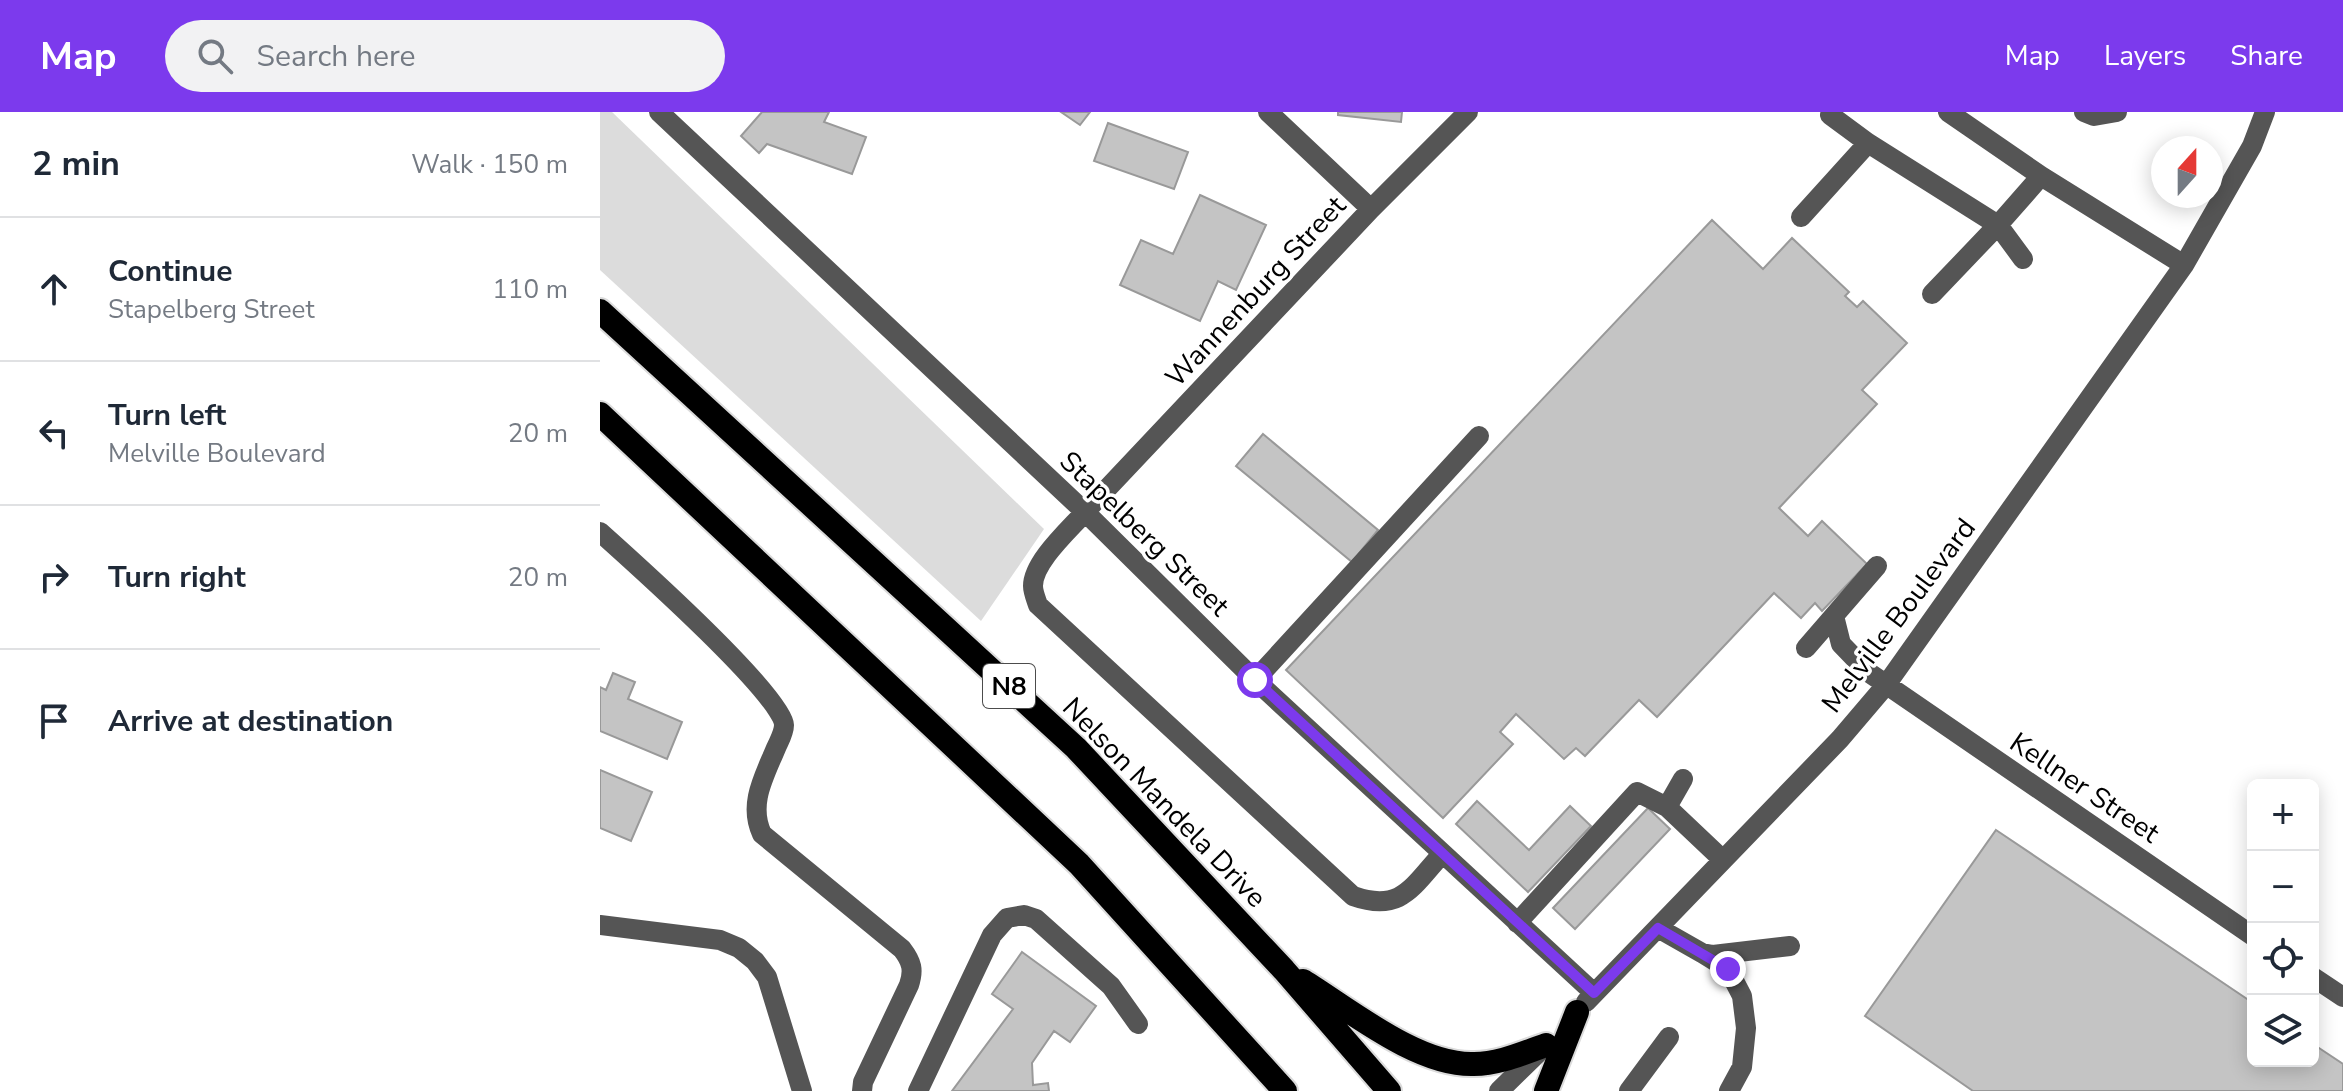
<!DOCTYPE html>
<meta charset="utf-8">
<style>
body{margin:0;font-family:"Nunito Sans",sans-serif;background:#f2f2f3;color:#1f2937}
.controls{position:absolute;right:24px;bottom:24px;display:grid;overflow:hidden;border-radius:12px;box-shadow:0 4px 20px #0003}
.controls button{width:72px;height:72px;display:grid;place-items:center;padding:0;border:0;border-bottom:2px solid #e0e1e3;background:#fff;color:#1f2937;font:40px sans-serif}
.compass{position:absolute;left:1551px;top:24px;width:72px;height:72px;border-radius:50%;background:#fff;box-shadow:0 4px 20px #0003;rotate:21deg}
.stop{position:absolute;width:24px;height:24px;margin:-18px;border:6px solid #7c3aed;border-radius:50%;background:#fff}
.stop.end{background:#7c3aed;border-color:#fff;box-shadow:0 2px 8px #0008}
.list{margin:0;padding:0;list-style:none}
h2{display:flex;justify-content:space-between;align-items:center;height:104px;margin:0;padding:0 32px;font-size:34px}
h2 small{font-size:26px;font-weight:400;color:#747a83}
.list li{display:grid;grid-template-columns:52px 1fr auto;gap:24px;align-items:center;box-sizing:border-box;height:144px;padding:0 32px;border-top:2px solid #e0e1e3}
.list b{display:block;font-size:30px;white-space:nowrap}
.list p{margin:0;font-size:26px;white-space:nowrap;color:#747a83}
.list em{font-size:26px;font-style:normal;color:#747a83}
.icon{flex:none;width:44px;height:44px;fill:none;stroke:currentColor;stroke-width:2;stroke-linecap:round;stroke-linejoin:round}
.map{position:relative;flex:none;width:1743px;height:979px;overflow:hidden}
header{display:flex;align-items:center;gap:48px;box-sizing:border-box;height:112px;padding:0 40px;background:#7c3aed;color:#fff}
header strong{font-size:38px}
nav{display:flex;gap:44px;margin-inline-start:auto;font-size:28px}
.search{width:560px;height:72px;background:#f2f2f3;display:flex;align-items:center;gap:20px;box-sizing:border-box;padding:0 28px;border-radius:44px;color:#747a83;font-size:30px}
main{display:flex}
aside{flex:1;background:#fff}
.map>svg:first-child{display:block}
.green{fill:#dcdcdc}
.building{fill:#c4c4c4;stroke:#999;stroke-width:2}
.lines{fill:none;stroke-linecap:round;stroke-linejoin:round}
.highway-casing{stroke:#dbdbdb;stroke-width:28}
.minor{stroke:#555;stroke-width:20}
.highway{stroke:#000;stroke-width:24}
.route{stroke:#7c3aed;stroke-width:10}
.labels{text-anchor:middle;stroke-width:7;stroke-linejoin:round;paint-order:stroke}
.shield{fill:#fff;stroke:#4c4c4c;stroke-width:2}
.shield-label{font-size:26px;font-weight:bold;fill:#000}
.street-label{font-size:28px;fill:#000;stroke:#fff}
</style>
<header>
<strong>Map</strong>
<div class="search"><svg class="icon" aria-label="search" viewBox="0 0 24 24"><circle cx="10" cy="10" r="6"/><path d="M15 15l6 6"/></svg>Search here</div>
<nav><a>Map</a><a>Layers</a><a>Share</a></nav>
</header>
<main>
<aside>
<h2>2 min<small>Walk · 150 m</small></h2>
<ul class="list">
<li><svg class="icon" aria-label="ahead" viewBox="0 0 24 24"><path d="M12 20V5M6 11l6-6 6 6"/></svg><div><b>Continue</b><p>Stapelberg Street</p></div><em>110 m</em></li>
<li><svg class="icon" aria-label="left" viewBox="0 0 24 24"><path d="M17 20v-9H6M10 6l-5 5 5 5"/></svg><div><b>Turn left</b><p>Melville Boulevard</p></div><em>20 m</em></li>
<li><svg class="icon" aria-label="right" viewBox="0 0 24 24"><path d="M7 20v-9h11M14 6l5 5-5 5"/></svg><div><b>Turn right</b></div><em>20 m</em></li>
<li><svg class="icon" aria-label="arrive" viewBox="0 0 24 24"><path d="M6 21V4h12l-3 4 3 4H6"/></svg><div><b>Arrive at destination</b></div></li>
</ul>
</aside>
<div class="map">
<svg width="1743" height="979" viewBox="0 0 1743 979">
<rect width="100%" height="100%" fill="#fff"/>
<!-- green -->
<path class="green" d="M0,0H12L444,417L381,509L0,158Z"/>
<!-- building -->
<path class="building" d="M229,0L224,10L266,25L252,62L167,32L159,41L141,24L162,0Z
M461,0H490L480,13Z
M738,0H802L801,10L738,3Z
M508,11L588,40L574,77L494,49Z
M600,83L666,113L636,178L618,169L600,209L520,173L541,128L573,142Z
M1112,108L1163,157L1192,126L1249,180L1245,184L1257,195L1263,189L1307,231L1262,278L1277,292L1179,396L1208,424L1222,409L1267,452L1222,499L1215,491L1201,506L1174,481L1057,605L1039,588L985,644L976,636L964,647L916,602L900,620L913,632L843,706L686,558Z
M663,322L778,418L752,450L636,354Z
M13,561L35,570L28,587L82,610L67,647L0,619V575L6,578Z
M0,658L52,680L31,729L0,716Z
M877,689L929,738L970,694L991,714L928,780L856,712Z
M1048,696L1070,717L975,817L953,796Z
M1396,718L1653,891V949H1713V932L1743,952V979H1373L1265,904Z
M422,840L496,894L470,930L454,919L432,951L433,973L448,971L449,979H352L413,897L392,882Z"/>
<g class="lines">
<!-- highway casing -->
<g class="highway-casing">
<path id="highway" d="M0,199L476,636L684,858L789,979
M0,302L479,752L685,979
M703,869C750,898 818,954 874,952C899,952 923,941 946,933
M946,979L977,900"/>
</g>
<!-- minor -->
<path class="minor" d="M59,0L485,400L655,568L994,881
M668,0L771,97
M1348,0L1441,64L1584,153
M1484,0L1494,4L1517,0
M1230,3L1268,31L1398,113L1332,182
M1201,105L1268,31
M1423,147L1398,113L1441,64
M0,420C29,446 184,584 184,613C184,621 179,629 176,636C164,665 148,692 162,722L302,837C312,850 314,858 309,873L263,970L262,979
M1234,504L1241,532L1268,560L1653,824
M1206,536L1277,454
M655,568L879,324
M1083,667L1067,695L1123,748
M842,742C812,775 801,801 753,784L438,493C436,487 433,480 433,474C433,450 469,418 485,400L771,97L868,0
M917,811L1037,680L1067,695
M0,813L120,828L139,836L155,849L167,865L202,979
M1058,816L1102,841L1113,843L1190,834
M1102,841L1128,857L1142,884L1146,916L1142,955L1129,979
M1713,865L1743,885
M986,890L1240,627L1286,573L1584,153L1652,34L1665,0
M318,979L392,823L407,806L424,803L436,807L511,874L538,912
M899,979L945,934
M1029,979L1069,925"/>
<!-- highway -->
<use href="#highway" class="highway"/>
</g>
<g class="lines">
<!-- route -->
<path class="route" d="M655,568L994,881L1058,816L1128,857"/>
</g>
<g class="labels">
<!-- shield labels -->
<rect class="shield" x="383" y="552" width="52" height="44" rx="6"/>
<g class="shield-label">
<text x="409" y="583">N8</text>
</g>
<!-- street labels -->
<g class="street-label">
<text transform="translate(655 179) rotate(-47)" y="10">Wannenburg Street</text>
<text transform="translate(545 421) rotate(44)" y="10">Stapelberg Street</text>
<text transform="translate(1298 503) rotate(-53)" y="10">Melville Boulevard</text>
<text transform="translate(1485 675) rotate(34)" y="10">Kellner Street</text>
<text transform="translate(565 690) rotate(46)" y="10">Nelson Mandela Drive</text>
</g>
</g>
</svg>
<div class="controls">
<button>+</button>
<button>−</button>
<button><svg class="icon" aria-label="locate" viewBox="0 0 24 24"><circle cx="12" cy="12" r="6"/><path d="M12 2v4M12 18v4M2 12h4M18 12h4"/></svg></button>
<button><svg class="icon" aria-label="layers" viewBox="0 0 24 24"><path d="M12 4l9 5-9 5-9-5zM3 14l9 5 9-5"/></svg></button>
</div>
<svg class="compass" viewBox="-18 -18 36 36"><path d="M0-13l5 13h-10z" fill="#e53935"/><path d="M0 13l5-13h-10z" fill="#747a83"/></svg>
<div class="stop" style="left:655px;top:568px"></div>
<div class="stop end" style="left:1128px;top:857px"></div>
</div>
</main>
